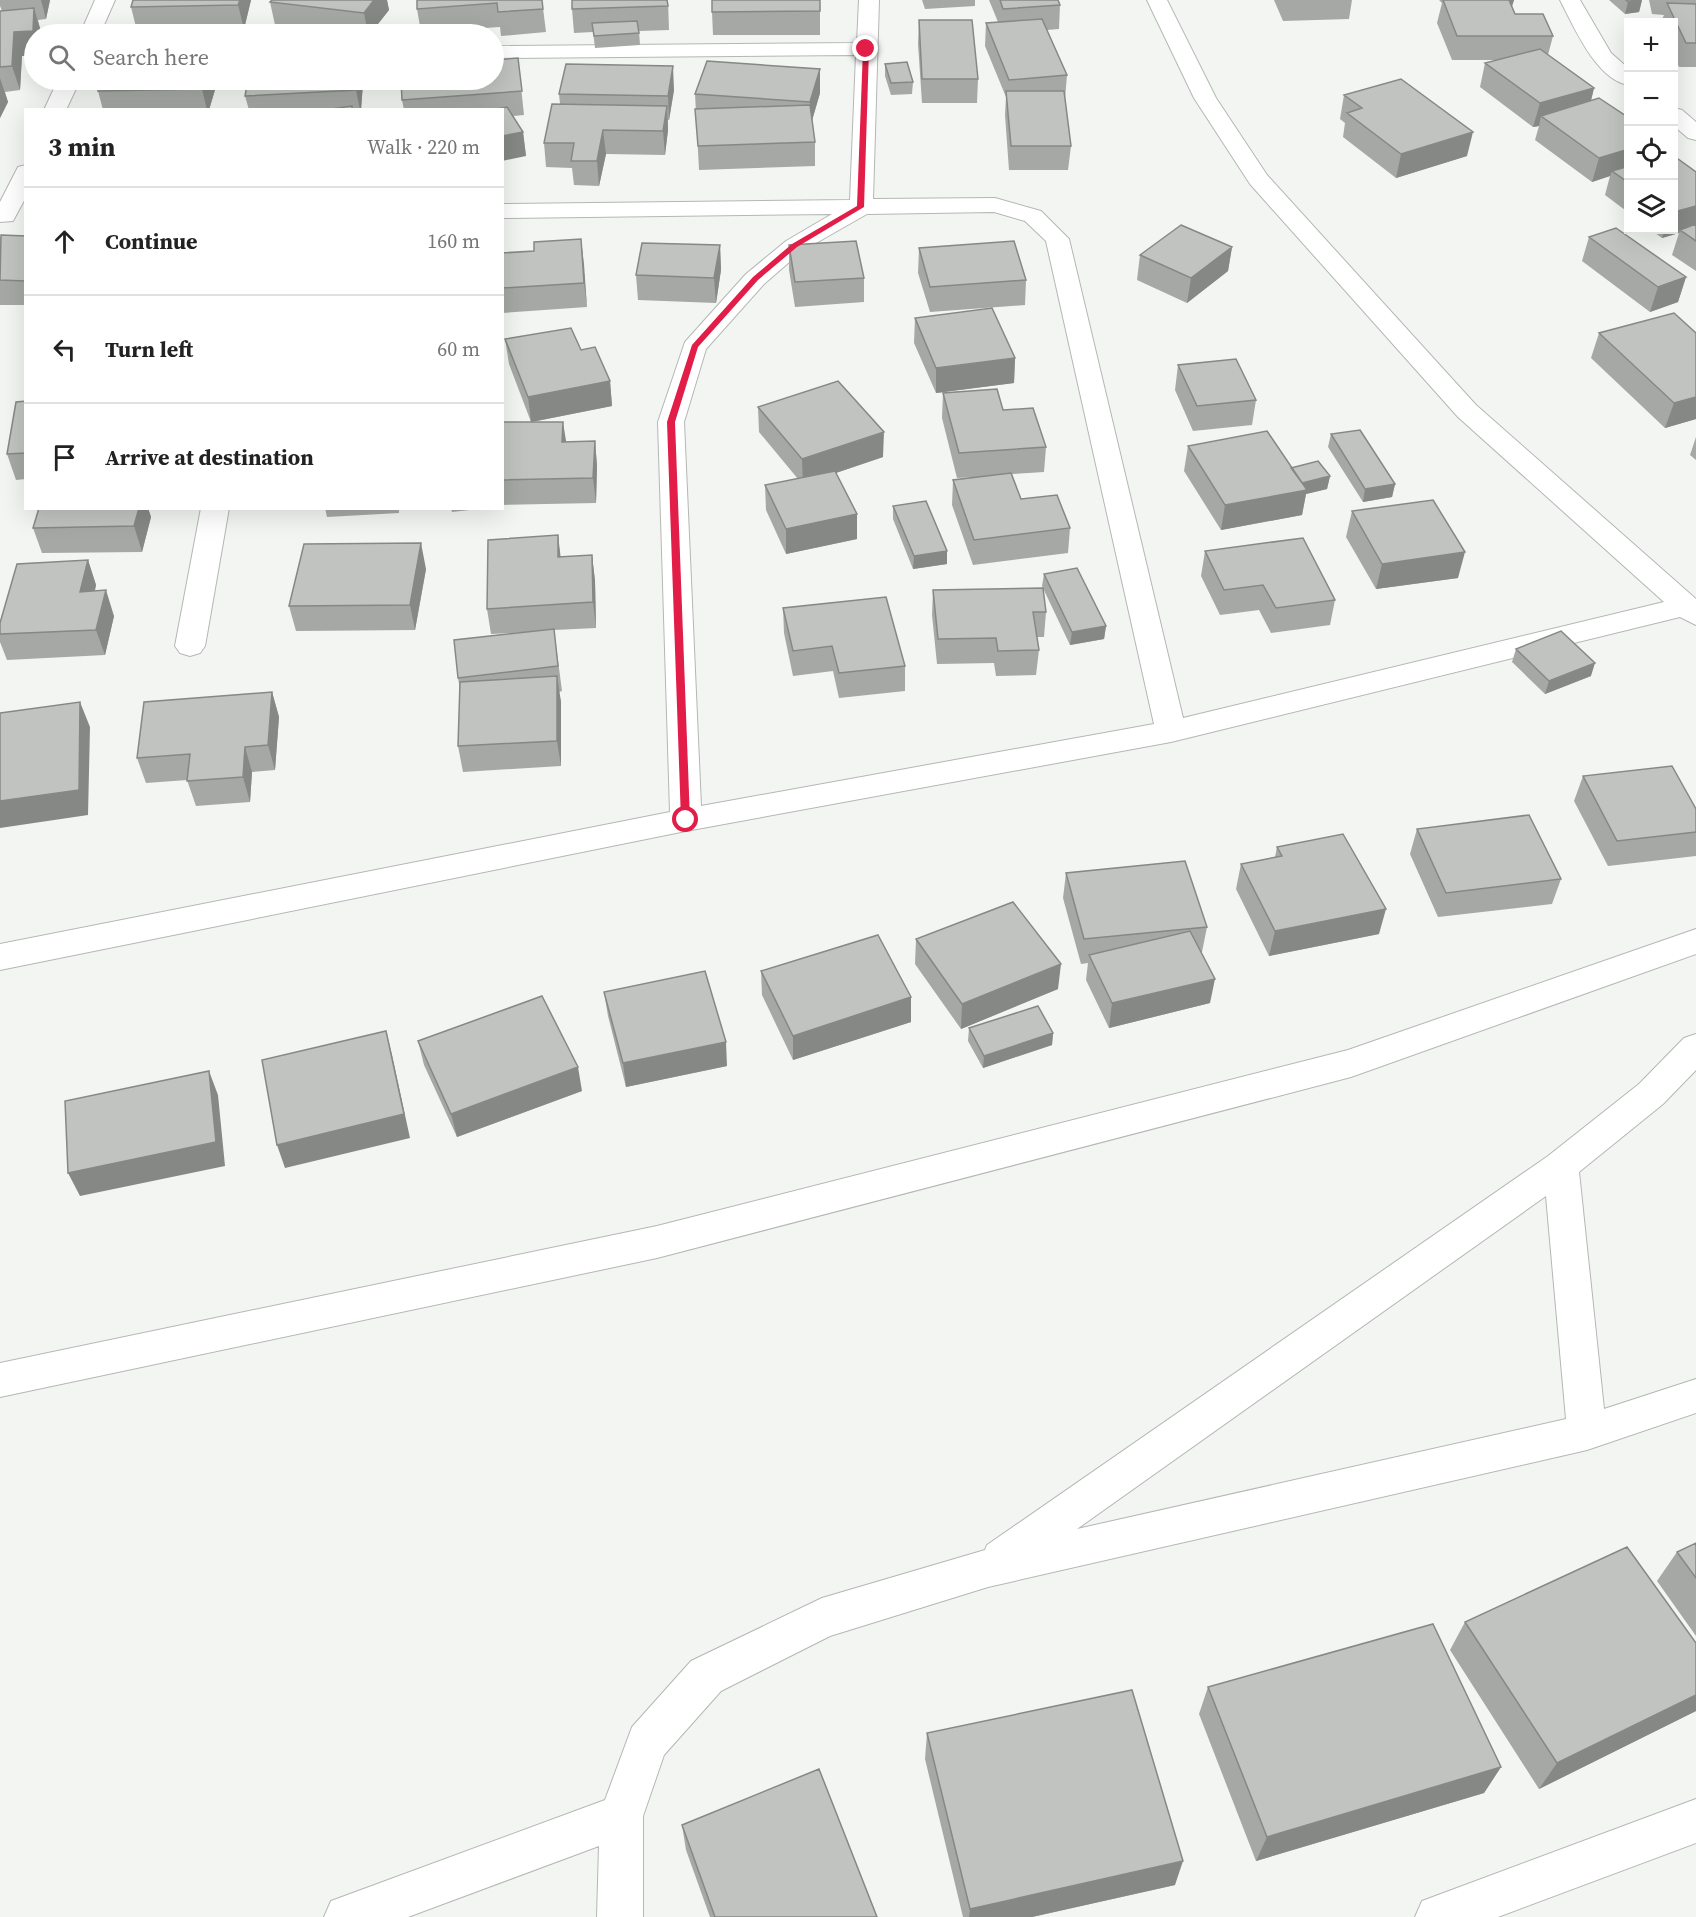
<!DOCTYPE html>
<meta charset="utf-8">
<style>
body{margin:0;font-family:"Source Serif 4",serif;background:#f2f2f2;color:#222}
.controls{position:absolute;right:18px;top:18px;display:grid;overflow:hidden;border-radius:0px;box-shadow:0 6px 24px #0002}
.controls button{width:54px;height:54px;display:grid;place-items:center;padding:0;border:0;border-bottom:2px solid #e0e0e0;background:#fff;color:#222;font:30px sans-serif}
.stop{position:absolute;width:18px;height:18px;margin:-14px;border:4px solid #e11d48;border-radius:50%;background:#fff}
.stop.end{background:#e11d48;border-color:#fff;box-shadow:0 2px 6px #0008}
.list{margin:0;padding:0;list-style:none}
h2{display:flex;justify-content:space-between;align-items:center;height:78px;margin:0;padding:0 24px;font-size:26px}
h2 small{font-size:20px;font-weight:400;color:#767676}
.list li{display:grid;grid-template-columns:39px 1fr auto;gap:18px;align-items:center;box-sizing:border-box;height:108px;padding:0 24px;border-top:2px solid #e0e0e0}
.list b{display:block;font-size:22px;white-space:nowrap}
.list em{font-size:20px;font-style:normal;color:#767676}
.icon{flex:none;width:33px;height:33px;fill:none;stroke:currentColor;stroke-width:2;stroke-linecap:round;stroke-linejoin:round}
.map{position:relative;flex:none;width:1696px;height:1917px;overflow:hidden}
.search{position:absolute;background:#fff;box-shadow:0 6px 24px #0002;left:24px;top:24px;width:480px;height:66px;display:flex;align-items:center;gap:15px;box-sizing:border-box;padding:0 21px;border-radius:33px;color:#767676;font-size:22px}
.panel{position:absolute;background:#fff;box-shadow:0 6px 24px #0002;left:24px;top:108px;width:480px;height:402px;border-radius:0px}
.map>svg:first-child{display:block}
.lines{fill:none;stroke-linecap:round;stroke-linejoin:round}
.minor-casing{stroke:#b4b7b4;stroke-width:2}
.minor{fill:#fff;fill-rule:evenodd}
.wall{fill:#a5a8a5}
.shaded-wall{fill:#868886}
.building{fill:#c0c3c0;stroke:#868886;stroke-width:1.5}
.route{fill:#e11d48}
</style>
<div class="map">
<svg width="1696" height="1917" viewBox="0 0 1696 1917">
<rect width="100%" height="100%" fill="#f2f5f1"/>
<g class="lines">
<!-- minor casing -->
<g class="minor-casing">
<path id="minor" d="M95,0H115L100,34H80Z
M859,0H879L873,199L995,198L1041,211L1069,239L1183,718L1664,602L1458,417L1250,184L1194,98L1147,0H1167L1216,98L1267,175L1476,405L1696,599V625L1680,617L1171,742L686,831L0,970V944L670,812L658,422L685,342L746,274L786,241L832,214L502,218V204L850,200L856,55L494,58V46L857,43ZM994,212L1025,221L1046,241L1154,724L701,806L684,422L706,349L764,284L802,251L867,214Z
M1560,0H1580L1611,53L1628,68V85C1596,79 1574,27 1560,0Z
M58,80H80L66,110H44Z
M1674,108L1682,110L1696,122V140L1688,138L1674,126Z
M26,165V197L13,221L0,222V202L18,167Z
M201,508H229L205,646L200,653L190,656L180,653L175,646Z
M1696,929V954L1351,1077L657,1258L0,1397V1363L657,1226L1348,1050Z
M1696,1034V1070L1663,1104L1579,1172L1604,1409L1696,1379V1413L1587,1450L988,1587L830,1636L721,1691L664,1755L643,1816V1917H597L599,1846L408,1917H324L331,1901L605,1800L632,1727L691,1661L822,1598L985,1550L987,1545L1548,1156L1639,1084L1684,1038ZM1546,1196L1566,1419L1077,1529Z
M1696,1799V1843L1498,1917H1415L1422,1901Z"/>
</g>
<!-- minor -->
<use href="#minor" class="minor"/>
</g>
<!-- wall -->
<path class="wall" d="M0,0H50L46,19L38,20L41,32L34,34V55L22,56L20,90L5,92L8,102L0,118V11H2L0,6Z
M251,0L244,29L137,31L131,7Z
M272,0H387L389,10L370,34H352L275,25L270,2Z
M542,0L546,32L501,36L500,27L421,32L417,9Z
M668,0L669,30L639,31L640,45L595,48L593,32L574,33L572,9Z
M820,0V35H713L712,12Z
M922,0H975V6L925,9Z
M989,0H1058L1060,5L1059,29L1047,30L1067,75L1065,99L1071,146L1068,170H1009L1005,115L1006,97L985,46L986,23L998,22Z
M1274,0H1352L1349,19L1283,21Z
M1439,0H1514L1512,6L1515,14L1553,36L1548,55L1594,88L1591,101L1629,118V213L1605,195L1610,176L1592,182L1535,140L1539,126L1533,127L1480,87L1485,63L1499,60H1452L1437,23L1442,3Z
M1609,0H1642L1639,12L1625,14Z
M1649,0H1696V67H1679L1674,56V22H1661L1664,15L1652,14Z
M919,20L978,79L977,103H922L918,44Z
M518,58L524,115L513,116L523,132L526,156L502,110H404L402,100Z
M885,64L913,82L912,94L891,95L885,76Z
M820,69V93L812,121L815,142V166L699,170L695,94Z
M248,80H363V83L361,110H249L245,96Z
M217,83L209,110H103L98,91Z
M674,90L669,120H668V130L665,155L606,154L599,186L574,185L572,168L546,167L544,143L560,104L559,94Z
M1344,95L1467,156L1396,178L1343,137L1345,123L1340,119Z
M1696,172V271L1672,255L1679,233L1662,238L1651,230H1674Z
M26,236V305H0V237Z
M1589,237L1686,277L1678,302L1650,312L1582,261Z
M581,239L587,307L502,313V253L534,251Z
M720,245L721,270L716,303L638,300L636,275Z
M789,245L864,278V302L795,307L789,270Z
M1232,247L1228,271L1187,303L1137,280L1140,255Z
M919,248L1026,280L1025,305L930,312L918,273Z
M915,318L1015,358L1014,383L936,393L914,343Z
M1599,333L1696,419L1665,428L1591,358Z
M505,339L581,350L610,381L612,406L532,422L566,442L595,441L597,466L596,503L502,505V422H531L509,364Z
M1178,365L1256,400L1252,425L1193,431L1175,390Z
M943,393L1003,410L1046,447L1044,472L1012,474L1021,499L1070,528L1068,553L973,565L952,505L953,480L975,477L957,478L942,418Z
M26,401V479L16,480L7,454Z
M758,407L883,457L836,473L857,539L786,554L766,510L765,485L798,479L759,432Z
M1331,434L1395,484L1392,497L1363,502L1328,447Z
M1696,437V460L1690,455Z
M1188,446L1330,476L1327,489L1306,494L1302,515L1221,530L1184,471Z
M893,506L947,564L913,569L893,519Z
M39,508H148L151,517L142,552L42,553L33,528Z
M325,508H399V513L327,517Z
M451,508H488L452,512Z
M1352,511L1458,578L1376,589L1346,537Z
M558,535L560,557L592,555L595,581L596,628L554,630L562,691L559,692L561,702V766L463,772L458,746L460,689L458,678L530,632L491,634L487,609Z
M1205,551L1335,600L1330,625L1271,633L1259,610L1220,615L1201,576Z
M88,560L96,585L95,591L114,616L105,655L7,660L0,642V623Z
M426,569L415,630L296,631L289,606Z
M1044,574L1106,626L1104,639L1070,645L1042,586Z
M933,590L1046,612L1044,637H1037L1039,650L1036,675L996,676L994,663L937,664L932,615Z
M783,608L905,666V691L839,698L833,671L793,676L784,633Z
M1516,649L1591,676L1545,694L1512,662Z
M272,692L279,717L275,770L252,772L250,802L196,806L187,780L146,783L137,758Z
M1583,776L1696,809V856L1608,866L1574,801Z
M1417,829L1561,879L1552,904L1438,917L1410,854Z
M1277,847L1379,934L1269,956L1236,889L1241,864L1275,857Z
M1066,873L1207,927L1202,952H1201L1210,1003L1109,1028L1086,980L1088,963L1081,964L1063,898Z
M916,939L1058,989L961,1029L915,964Z
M761,971L911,997V1022L793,1060L762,995Z
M604,992L727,1066L626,1087L608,1016Z
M969,1028L1053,1033L1052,1045L983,1068L968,1041Z
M418,1041L582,1091L457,1137L424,1065Z
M1696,1543V1636L1657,1581L1677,1552Z
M1465,1622L1696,1643V1711L1539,1789L1450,1650Z
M1208,1687L1501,1767L1484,1793L1256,1861L1199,1714Z
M927,1733L1175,1885L1032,1917H963L925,1759Z
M682,1825L877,1917H710L686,1850Z"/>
<!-- shaded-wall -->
<path class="shaded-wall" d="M41,0H50L46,19Z
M240,0H251L244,29L238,5Z
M374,0H387L389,10L370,34H368L364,13Z
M1460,0H1514L1512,6L1456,16Z
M1642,0L1639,12L1625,14L1628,2Z
M34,8L41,32V34H34V55L22,56L20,90L12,66L14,32Z
M673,66L674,90L669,120L668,96Z
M820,69V93L810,127V102Z
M0,78L8,102L0,118Z
M205,80H216L217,83L209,110H207L202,89Z
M357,80H363V83L361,110H360L356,90Z
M1594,88L1588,112L1541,116L1539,126L1533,127L1540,103Z
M667,106L668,130L665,155L663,131Z
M603,130L606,154L599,186L597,161Z
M523,132L526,156L502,161V136Z
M1473,132L1467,156L1396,178L1401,154Z
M1629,149V171H1612L1610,176L1592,182L1599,158Z
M1696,206V228L1680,230L1679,233L1662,238L1665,230H1674V212Z
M581,239L584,264L587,307L584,283Z
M720,245L721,270L716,303L714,278Z
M1232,247L1228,271L1187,303L1191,278Z
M1686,277L1678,302L1650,312L1658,287Z
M1015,358L1014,383L936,393V368Z
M610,381L612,406L531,422L528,397Z
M1696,397V419L1665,428L1674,403Z
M563,422L567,447L562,442Z
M884,432L883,457L803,484L802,459Z
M595,441L597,466L596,503L593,478Z
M1330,476L1327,489L1306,494L1302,515L1221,530L1225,505L1300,484Z
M1395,484L1392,497L1363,502L1365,489Z
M139,508H148L151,517L142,552L134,526Z
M857,514V539L786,554V529Z
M558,535L561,560L558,557Z
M421,543L426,569L415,630L410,605Z
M947,551V564L913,569L914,556Z
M1465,552L1458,578L1376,589L1382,564Z
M592,555L595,581L596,628L593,602Z
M88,560L96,585L88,617L80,592Z
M106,590L114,616L105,655L96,630Z
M1106,626L1104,639L1070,645L1072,632Z
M1595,663L1591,676L1545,694L1549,681Z
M557,676L561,702V766L557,741Z
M272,692L279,717L275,770L268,745Z
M80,702L90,727L88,815L0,828V801Z
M245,747L252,772L250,802L243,777Z
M1386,909L1379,934L1269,956L1275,931Z
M1061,964L1058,989L961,1029L962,1004Z
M1215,979L1210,1003L1109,1028L1112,1003Z
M911,997V1022L793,1060V1036Z
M386,1031L392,1055L410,1138L285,1168L277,1145Z
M1053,1033L1052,1045L983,1068L984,1056Z
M726,1042L727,1066L626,1087L623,1063Z
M578,1067L582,1091L457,1137L451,1114Z
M209,1071L218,1095L225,1166L80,1196L68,1173Z
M1696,1695V1711L1539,1789L1557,1763Z
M1501,1767L1484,1793L1256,1861L1267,1837Z
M1183,1861L1175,1885L1032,1917H969L970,1909Z"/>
<!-- building -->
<path class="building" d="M133,0H240L238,5L131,7Z
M272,0H374L364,13L270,2Z
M417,0H542L543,9L498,12L497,3L417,9Z
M572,0H667L668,6L572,9Z
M712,0H820V11L712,12Z
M1000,0H1058L1060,5L1003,9Z
M1443,0H1509L1515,14H1543L1553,36H1457Z
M1626,0H1641L1628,2Z
M1667,3L1696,4V43H1686Z
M34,8L33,31L14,32L12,66L0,67V11Z
M1042,19L1067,75L1009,80L986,23Z
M919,20H972L978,79H922Z
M637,21L639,33L594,36L592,23Z
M1540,49L1594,88L1540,103L1485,63Z
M518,58L522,91L402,100L401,80H494V60Z
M707,61L820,69L810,102L695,94Z
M907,62L913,82L891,83L885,64Z
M566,64L673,66L668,96L559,94Z
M1401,79L1473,132L1401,154L1347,113L1362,108L1344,95Z
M102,80H205L202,89L98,91Z
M248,80H357L356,90L245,96Z
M1006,91H1064L1071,146H1011Z
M1599,98L1629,118V149L1599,158L1541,116Z
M552,104L667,106L663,131L603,130L597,161H571L574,143H544Z
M810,105L815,142L698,146L695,109Z
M352,106V110H324Z
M507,107L523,132L502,136V110H492Z
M1674,156L1696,172V206L1674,212Z
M1629,166V183L1612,171Z
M1696,224V241L1680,230Z
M1181,225L1232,247L1191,278L1140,255Z
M1616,228L1686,277L1658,287L1589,237Z
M1,235L26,236V281L0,280Z
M581,239L584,283L502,288V253L534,251V242Z
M856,241L864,278L795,282L789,245Z
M1014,241L1026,280L930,287L919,248Z
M642,243L720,245L714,278L636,275Z
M992,308L1015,358L936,368L915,318Z
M1674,313L1696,333V397L1674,403L1599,333Z
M571,328L581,350L595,347L610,381L528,397L505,339Z
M1236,359L1256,400L1197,406L1178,365Z
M838,381L884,432L802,459L758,407Z
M997,389L1003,410L1033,408L1046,447L959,453L943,393Z
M26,401V453L7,454L16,402Z
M502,422H563L562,442L595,441L593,478L502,480Z
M1360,430L1395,484L1365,489L1331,434Z
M1267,431L1307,490L1225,505L1188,446Z
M1318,461L1330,476L1302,483L1291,468Z
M835,471L857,514L786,529L765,485Z
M1011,473L1021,499L1057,495L1070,528L974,540L953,480Z
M1433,500L1465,552L1382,564L1352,511Z
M926,501L947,551L914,556L893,506Z
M39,508H139L134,526L33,528Z
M558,535V557L592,555L593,602L487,609L488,540Z
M1303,538L1335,600L1276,608L1263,585L1224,590L1205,551Z
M421,543L410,605L289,606L304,544Z
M88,560L80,592L106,590L96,630L0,634V623L17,564Z
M1077,568L1106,626L1072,632L1044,574Z
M1043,588L1046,612H1033L1039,650L998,651L996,638L938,639L933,590Z
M886,597L905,666L839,673L832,646L793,651L783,608Z
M554,629L558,666L458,678L454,640Z
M1561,631L1595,663L1549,681L1516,649Z
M557,676V741L458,746L460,682Z
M272,692L268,745L245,747L243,777L187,781L190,754L137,758L144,702Z
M80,702L79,790L0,801V713Z
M1672,766L1696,809V832L1617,841L1583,776Z
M1529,815L1561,879L1446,893L1417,829Z
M1343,834L1386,909L1275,931L1241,864L1282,856L1277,847Z
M1185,861L1207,927L1084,939L1066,873Z
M1013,902L1061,964L962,1004L916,939Z
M1190,931L1215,979L1112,1003L1089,955Z
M878,935L911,997L793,1036L761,971Z
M705,971L726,1042L623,1063L604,992Z
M542,996L578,1067L451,1114L418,1041Z
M1038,1006L1053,1033L984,1056L969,1028Z
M386,1031L404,1114L277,1145L262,1060Z
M209,1071L216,1142L68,1173L65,1101Z
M1696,1543V1578L1677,1552Z
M1627,1547L1696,1643V1695L1557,1763L1465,1622Z
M1433,1624L1501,1767L1267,1837L1208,1687Z
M1132,1690L1183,1861L970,1909L927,1733Z
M819,1769L877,1917H715L682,1825Z"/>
<!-- route -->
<path class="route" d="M866,47L869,49L864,207L797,247L758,280L698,347L675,422L690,820L686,823L681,820L667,422L692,345L753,277L792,244L857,206L863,49Z"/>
</svg>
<div class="controls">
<button>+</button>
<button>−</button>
<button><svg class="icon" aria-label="locate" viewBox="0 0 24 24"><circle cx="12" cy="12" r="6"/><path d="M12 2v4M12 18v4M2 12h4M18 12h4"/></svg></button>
<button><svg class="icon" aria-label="layers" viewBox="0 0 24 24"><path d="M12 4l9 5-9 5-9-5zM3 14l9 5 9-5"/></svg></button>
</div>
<div class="stop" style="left:686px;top:820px"></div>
<div class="stop end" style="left:866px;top:49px"></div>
<div class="search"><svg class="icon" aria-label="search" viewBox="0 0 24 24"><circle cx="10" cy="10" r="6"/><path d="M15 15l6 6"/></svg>Search here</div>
<section class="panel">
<h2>3 min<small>Walk · 220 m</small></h2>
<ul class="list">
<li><svg class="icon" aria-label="ahead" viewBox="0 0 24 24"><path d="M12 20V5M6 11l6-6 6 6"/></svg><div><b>Continue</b></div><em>160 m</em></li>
<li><svg class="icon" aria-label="left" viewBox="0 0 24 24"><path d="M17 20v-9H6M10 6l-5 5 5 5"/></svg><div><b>Turn left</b></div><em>60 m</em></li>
<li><svg class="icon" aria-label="arrive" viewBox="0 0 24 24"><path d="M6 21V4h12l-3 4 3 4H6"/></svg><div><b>Arrive at destination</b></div></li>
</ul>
</section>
</div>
